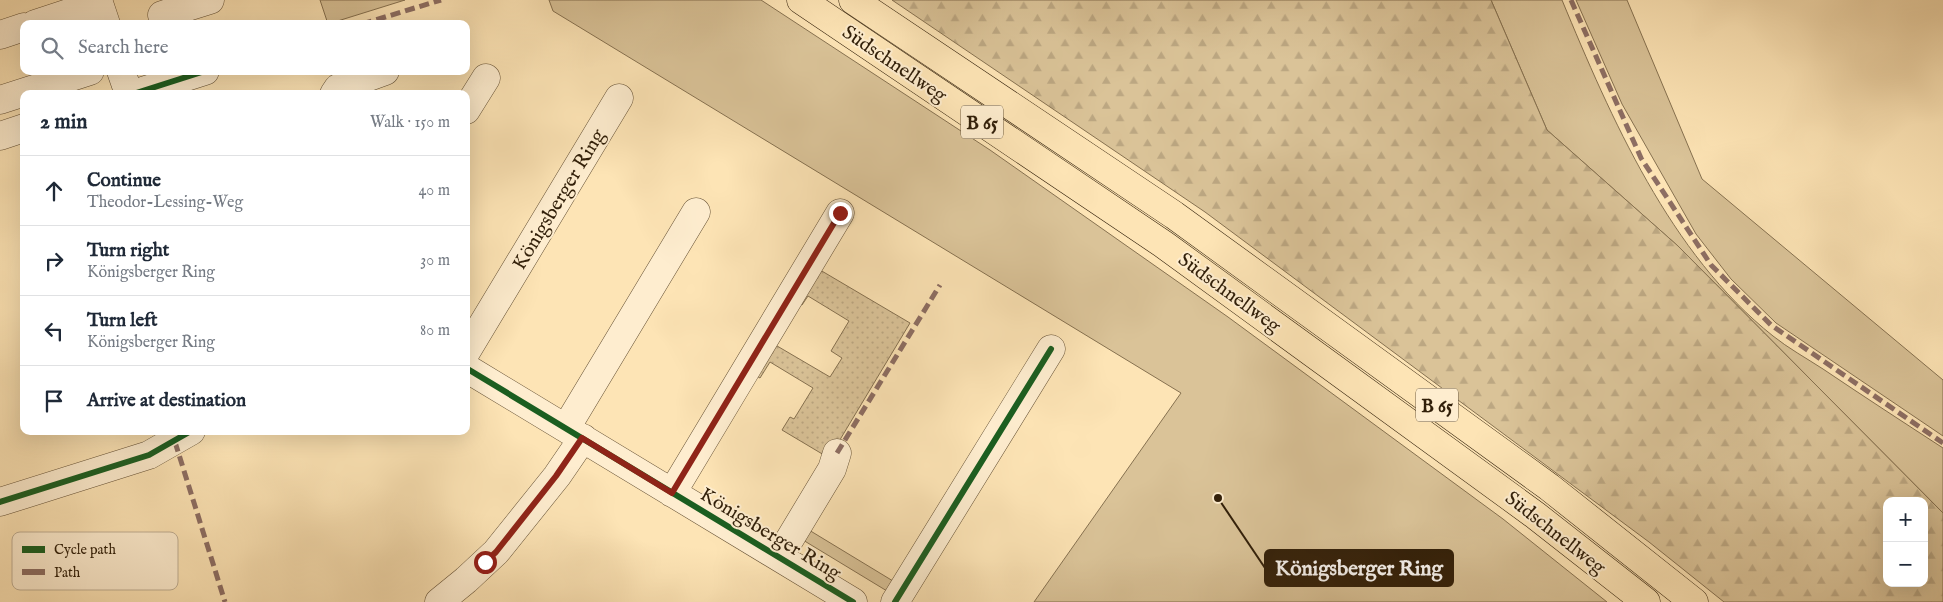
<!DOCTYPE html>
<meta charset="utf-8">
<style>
body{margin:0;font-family:"IM FELL English",serif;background:#f2f2f3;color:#1f2937}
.controls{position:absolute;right:15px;bottom:15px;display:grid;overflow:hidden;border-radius:10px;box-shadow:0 5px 20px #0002}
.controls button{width:45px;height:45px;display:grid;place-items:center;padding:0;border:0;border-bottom:1px solid #e0e1e3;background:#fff;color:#1f2937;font:25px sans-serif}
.stop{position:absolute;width:15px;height:15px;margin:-11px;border:4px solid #8f2418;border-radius:50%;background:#fff}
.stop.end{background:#8f2418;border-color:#fff;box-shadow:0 1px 5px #0008}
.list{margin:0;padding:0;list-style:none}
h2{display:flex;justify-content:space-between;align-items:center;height:65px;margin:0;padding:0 20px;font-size:21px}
h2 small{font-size:16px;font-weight:400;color:#747a83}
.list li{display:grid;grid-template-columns:32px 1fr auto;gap:15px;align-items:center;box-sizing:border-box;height:70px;padding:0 20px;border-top:1px solid #e0e1e3}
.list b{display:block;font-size:19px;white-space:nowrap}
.list p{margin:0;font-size:16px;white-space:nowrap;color:#747a83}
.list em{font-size:16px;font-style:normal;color:#747a83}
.icon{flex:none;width:28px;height:28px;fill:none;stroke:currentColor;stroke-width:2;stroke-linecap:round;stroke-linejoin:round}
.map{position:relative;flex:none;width:1943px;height:602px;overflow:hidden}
.search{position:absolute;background:#fff;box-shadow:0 5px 20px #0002;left:20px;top:20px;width:450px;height:55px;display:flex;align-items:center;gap:12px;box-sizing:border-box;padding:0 18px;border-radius:10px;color:#747a83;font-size:19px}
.panel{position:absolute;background:#fff;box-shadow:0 5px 20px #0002;left:20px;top:90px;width:450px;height:345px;border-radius:10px}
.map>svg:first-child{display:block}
.green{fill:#dac398;stroke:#867150}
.forest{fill:url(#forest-firs);stroke:#867150;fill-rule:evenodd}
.garden{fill:url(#garden-dots);stroke:#867150}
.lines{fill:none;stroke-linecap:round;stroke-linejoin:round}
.minor-casing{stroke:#645034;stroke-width:29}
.highway-casing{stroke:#311f09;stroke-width:29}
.minor{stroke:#feedcf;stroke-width:28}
.highway{stroke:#fde4b5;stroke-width:28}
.quiet{stroke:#8d6e63;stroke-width:5;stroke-dasharray:10 5;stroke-linecap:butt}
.cycleway-casing{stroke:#feedcf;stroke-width:9}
.cycleway{stroke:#1b5e20;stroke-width:6}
.route{stroke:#8f2418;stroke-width:6}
.labels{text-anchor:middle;stroke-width:4;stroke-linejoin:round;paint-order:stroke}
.shield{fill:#feedcf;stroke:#6e5d44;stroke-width:1}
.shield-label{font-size:19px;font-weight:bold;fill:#311f09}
.street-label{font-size:20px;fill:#311f09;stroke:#feedcf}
.key{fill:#feedcf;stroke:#c0af94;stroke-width:1}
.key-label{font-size:14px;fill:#311f09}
.leader{fill:none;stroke:#311f09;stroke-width:2}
.callout-dot{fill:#311f09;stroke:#feedcf;stroke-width:2}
.callout{fill:#311f09;stroke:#311f09;stroke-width:2}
.callout-label{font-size:21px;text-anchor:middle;font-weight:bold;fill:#fff}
</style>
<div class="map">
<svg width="1943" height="602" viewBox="0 0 1943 602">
<defs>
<pattern id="forest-firs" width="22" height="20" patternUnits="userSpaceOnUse" patternTransform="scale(1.25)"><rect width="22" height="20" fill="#dac398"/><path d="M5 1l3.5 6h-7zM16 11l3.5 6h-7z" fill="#bca782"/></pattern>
<pattern id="garden-dots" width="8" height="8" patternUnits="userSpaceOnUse" patternTransform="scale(1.25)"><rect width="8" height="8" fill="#dac398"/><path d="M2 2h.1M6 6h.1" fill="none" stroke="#bca782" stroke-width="1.8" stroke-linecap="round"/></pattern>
</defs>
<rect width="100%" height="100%" fill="#fde4b5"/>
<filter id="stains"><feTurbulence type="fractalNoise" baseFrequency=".004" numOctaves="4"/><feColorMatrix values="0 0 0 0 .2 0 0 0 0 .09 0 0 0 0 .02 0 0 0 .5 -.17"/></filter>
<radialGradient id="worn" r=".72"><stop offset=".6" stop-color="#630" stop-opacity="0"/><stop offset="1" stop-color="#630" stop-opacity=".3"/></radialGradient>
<!-- green -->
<path class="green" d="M320,0H405L328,24Z
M549,0H761L990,150L1228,317L1503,519L1607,602H1034L1181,393L553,11Z
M1491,0H1562C1611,118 1670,254 1773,336C1788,348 1806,358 1823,369C1863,396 1903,422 1943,448V513L1678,246L1547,130Z
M1576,0H1627L1702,179L1943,380V436L1776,323L1731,279L1696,234L1622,104Z
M804,527L893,581L887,591L798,537Z"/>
<!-- forest -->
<path class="forest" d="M892,0H1491L1547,130L1678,246L1943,513V602H1724L1649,542L1205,212ZM1887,501H1924V583H1887Z"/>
<!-- garden -->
<path class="garden" d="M815,267L910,323L829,458L782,430L790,417L794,419L813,388L770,362L760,378L753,374L772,343L830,377L842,358L831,351L849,321L808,296L802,305L799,303Z"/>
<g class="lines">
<!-- minor casing -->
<g class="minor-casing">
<path id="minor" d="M162,15L210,0
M35,24L99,3L106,24
M0,35L24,27
M121,71L129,94
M133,94L205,71
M334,94L338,88L385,71
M0,100L90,71
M466,110L486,78
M0,136L24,128
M466,352L619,98
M466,368L853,602
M566,428L696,212
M672,493L840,213
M0,502L149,455L191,431
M779,557L832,469L837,453
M439,602L466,580L496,552L557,476L583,438
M895,602L1051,349"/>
</g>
<!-- highway casing -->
<g class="highway-casing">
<path id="highway" d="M801,0L1163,244L1535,515L1646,602
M853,0L1174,215L1549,487L1694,602"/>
</g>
<!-- minor -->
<use href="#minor" class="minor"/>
<!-- highway -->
<use href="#highway" class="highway"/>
<!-- quiet -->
<path class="quiet" d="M1571,0L1641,158L1711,265L1771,325L1943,443
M362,24L441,0
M175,442L225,602
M837,453L940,285"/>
<!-- cycleway casing -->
<g class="cycleway-casing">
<path id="cycleway" d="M133,94L205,71
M466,368L853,602
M0,502L149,455L191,431
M895,602L1051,349"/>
</g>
<!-- cycleway -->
<use href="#cycleway" class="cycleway"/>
</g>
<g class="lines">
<!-- route -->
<path class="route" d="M485,562L496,552L556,476L582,438L672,493L840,213"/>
</g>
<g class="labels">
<!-- shield labels -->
<g class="shield">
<rect x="961" y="105.5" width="42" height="33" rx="4"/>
<rect x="1416" y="388.5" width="42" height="33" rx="4"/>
</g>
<g class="shield-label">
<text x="982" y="129">B 65</text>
<text x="1437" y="412">B 65</text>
</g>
<!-- street labels -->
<g class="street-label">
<text transform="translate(895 63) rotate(34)" y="7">Südschnellweg</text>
<text transform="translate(558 199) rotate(-59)" y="7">Königsberger Ring</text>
<text transform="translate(1230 292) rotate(36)" y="7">Südschnellweg</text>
<text transform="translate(1556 532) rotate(38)" y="7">Südschnellweg</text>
<text transform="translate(771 533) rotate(31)" y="7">Königsberger Ring</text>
</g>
</g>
<!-- legend -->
<rect x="12" y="532" width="166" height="58" rx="8" class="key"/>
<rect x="22" y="546" width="23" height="7" fill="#1b5e20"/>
<rect x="22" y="569" width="23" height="6" fill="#8d6e63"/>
<g class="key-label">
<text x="54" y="554">Cycle path</text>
<text x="54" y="577">Path</text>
</g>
<!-- callouts -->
<path class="leader" d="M1218 498L1265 568"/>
<circle class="callout-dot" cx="1218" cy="498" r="5"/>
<rect class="callout" x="1265" y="550" width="188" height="36" rx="5"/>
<g class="callout-label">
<text x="1359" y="575">Königsberger Ring</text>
</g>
<rect width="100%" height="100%" filter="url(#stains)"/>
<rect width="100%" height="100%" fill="url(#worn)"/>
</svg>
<div class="controls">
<button>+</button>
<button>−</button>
</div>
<div class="stop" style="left:485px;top:562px"></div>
<div class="stop end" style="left:840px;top:213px"></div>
<div class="search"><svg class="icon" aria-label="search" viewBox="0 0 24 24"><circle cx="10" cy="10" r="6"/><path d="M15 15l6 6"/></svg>Search here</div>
<section class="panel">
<h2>2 min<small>Walk · 150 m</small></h2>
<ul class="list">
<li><svg class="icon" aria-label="ahead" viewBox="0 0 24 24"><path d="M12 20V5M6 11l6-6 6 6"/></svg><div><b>Continue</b><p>Theodor-Lessing-Weg</p></div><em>40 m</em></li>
<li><svg class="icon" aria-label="right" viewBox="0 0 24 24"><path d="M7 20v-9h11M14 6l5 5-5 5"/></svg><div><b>Turn right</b><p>Königsberger Ring</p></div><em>30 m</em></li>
<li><svg class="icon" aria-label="left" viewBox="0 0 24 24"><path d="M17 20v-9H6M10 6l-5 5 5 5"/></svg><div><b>Turn left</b><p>Königsberger Ring</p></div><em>80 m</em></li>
<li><svg class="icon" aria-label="arrive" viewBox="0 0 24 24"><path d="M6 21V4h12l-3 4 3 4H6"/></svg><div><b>Arrive at destination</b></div></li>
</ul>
</section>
</div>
